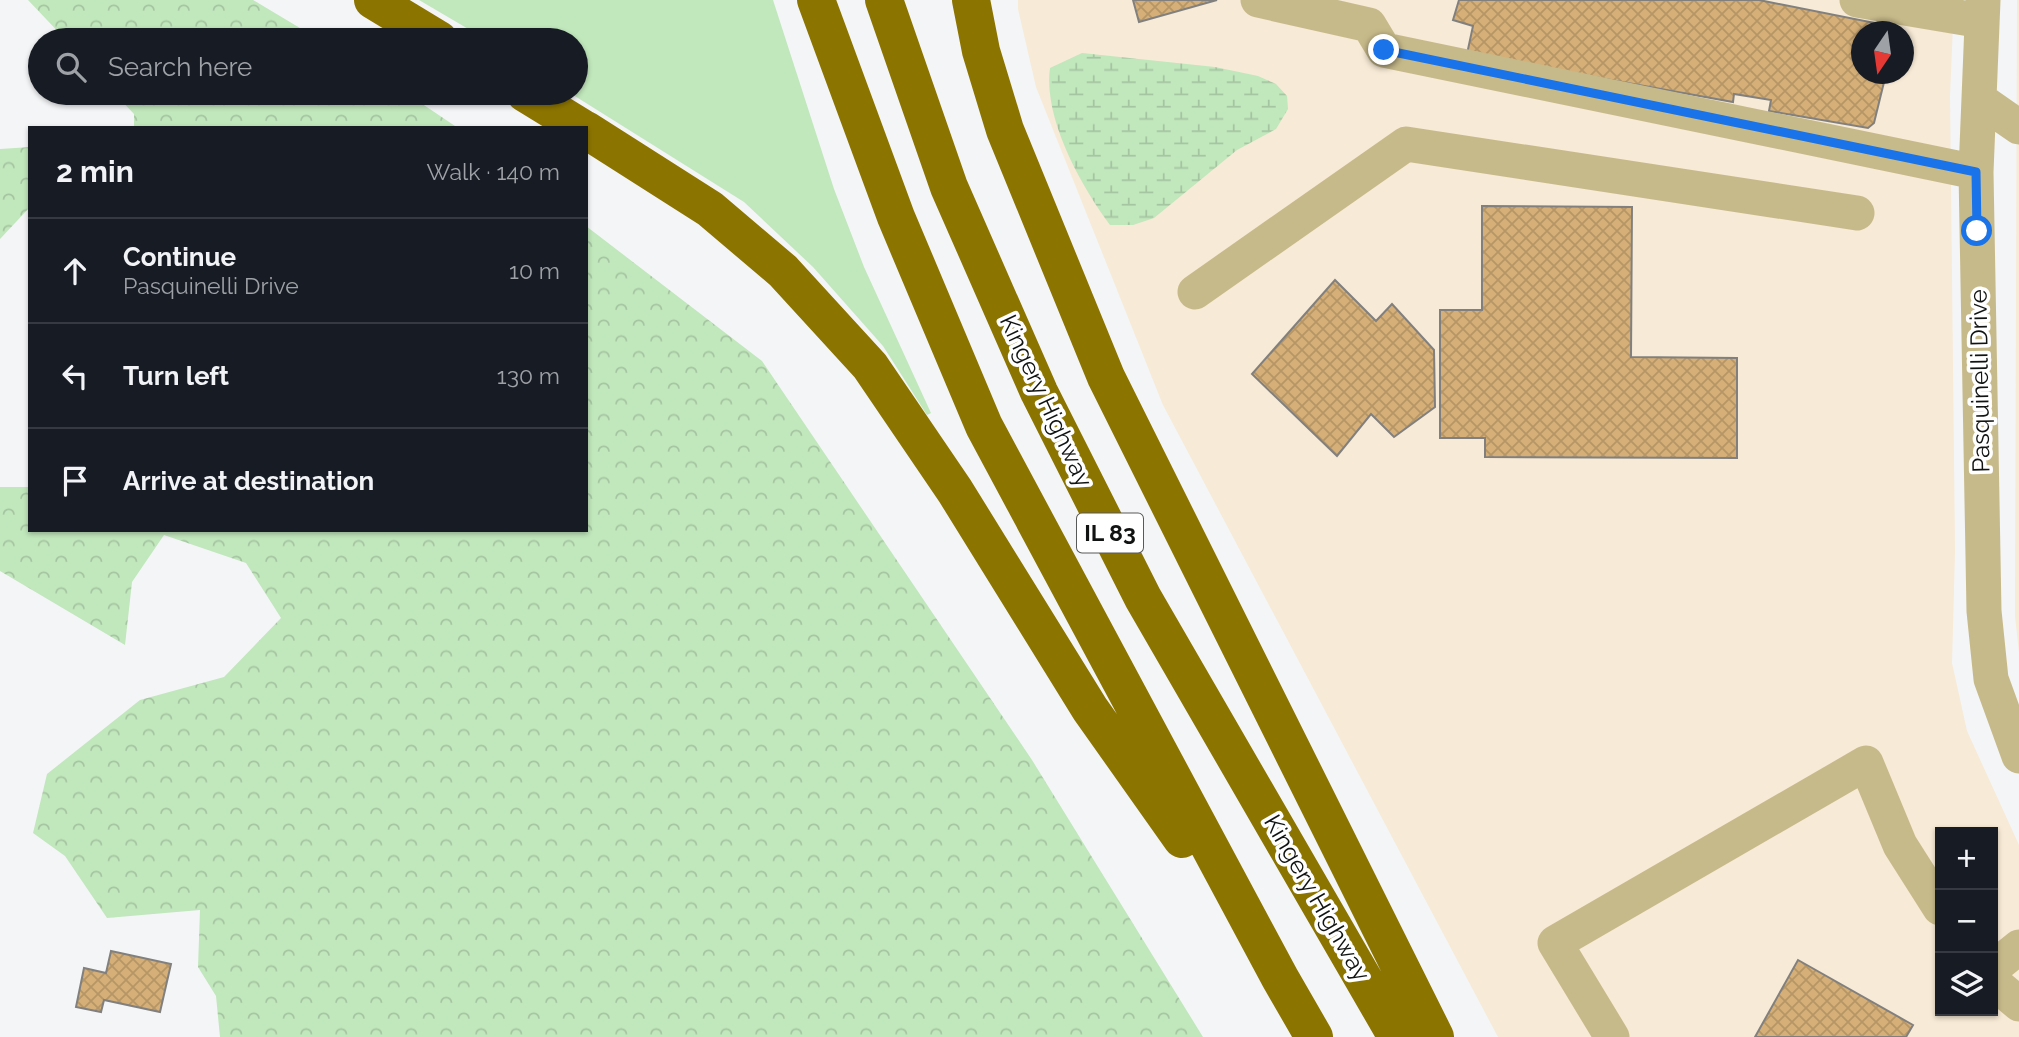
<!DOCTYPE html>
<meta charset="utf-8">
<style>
body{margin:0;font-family:Raleway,sans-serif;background:#20242c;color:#f1f3f6}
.controls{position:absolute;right:21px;bottom:21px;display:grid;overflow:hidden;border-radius:0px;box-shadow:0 2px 5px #0004}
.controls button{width:63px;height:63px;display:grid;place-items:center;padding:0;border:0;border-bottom:2px solid #363941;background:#171b24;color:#f1f3f6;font:35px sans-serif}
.compass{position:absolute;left:1851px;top:21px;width:63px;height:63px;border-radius:50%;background:#171b24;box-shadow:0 2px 5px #0004;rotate:193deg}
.stop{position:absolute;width:21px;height:21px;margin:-16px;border:5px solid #1a73e8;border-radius:50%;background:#fff}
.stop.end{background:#1a73e8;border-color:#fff;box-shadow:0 2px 7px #0008}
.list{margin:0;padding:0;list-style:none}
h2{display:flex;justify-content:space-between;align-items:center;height:91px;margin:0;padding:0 28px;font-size:30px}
h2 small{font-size:23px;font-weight:400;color:#9ea1a6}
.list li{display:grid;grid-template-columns:46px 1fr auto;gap:21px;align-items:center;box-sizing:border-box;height:105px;padding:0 28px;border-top:2px solid #363941}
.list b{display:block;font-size:26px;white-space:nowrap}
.list p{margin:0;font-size:23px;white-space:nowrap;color:#9ea1a6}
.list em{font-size:23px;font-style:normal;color:#9ea1a6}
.icon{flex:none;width:38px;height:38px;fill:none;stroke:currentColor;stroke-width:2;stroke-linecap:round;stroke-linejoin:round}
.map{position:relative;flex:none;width:2019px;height:1037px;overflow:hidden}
.search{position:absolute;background:#171b24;box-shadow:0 2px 5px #0004;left:28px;top:28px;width:560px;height:77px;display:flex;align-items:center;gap:18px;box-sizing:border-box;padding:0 24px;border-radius:38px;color:#9ea1a6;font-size:26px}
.panel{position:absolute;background:#171b24;box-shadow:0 2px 5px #0004;left:28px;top:126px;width:560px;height:406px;border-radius:0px}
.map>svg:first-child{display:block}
.commercial{fill:#f7ead6;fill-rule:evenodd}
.green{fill:#c1e7bc}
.forest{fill:url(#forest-crowns)}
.wetland{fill:url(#wetland-marsh)}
.building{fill:url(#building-cross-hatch);stroke:#81807f;stroke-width:2}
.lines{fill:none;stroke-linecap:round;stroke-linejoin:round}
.minor{stroke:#c7ba8a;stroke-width:35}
.highway{stroke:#8c7400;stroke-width:38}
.route{stroke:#1a73e8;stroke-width:9}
.labels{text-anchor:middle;stroke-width:7;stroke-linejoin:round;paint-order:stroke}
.shield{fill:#fff;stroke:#585959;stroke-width:2}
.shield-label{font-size:23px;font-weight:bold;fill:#111212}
.street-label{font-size:24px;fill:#111212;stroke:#fff}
</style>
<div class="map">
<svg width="2019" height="1037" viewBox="0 0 2019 1037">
<defs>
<pattern id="forest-crowns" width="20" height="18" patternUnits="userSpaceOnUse" patternTransform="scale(1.75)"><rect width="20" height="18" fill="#c1e7bc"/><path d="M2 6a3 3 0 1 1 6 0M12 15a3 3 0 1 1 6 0" fill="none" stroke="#a5c5a1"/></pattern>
<pattern id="wetland-marsh" width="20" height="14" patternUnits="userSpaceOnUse" patternTransform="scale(1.75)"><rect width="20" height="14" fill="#c1e7bc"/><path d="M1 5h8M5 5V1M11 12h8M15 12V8" fill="none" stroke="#a5c5a1"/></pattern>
<pattern id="building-cross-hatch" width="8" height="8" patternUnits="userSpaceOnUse" patternTransform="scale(1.75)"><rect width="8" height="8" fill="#d5af77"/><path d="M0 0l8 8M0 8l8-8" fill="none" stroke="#b69666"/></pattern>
</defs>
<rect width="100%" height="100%" fill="#f4f5f7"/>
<!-- commercial -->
<path class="commercial" d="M1018,0H1954L1950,96L1955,551L1952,663L1967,731L2019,845V1037H1498L1163,405L1036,87L1018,9ZM1862,32H1904V74H1862ZM1940,832H1993V1011H1940Z
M2017,0H2019V652L2015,616Z"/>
<!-- green -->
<path class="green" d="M419,0H773L834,189L864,267L931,413L927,415L883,346L813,267L744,202L570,93H576V40H487Z"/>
<!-- forest -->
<path class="forest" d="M28,0H253L320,40H66Z
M114,93H406L458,128H134V114Z
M30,147V207L0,239V149Z
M586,226L762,361L1032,760L1203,1037H220L216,996L198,967L200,910L107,918L65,856L33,833L47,774L140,700L224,677L281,618L246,563L164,535L132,582L125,645L0,571V487H30V530H586Z"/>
<!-- wetland -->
<path class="wetland" d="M1082,53L1215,67L1258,76L1276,84L1287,96L1288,109L1276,129L1237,150L1154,218L1133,225H1110C1081,186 1043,118 1050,68Z"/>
<!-- building -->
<path class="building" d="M1133,0H1217L1139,22Z
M1459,0H1759L1880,24L1879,32H1862V74H1886L1874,123L1868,128L1769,111L1771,100L1734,94L1733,102L1467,54L1473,26L1453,20Z
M1482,206L1632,207L1631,357L1737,358V458L1485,457V438H1440V310H1482Z
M1335,280L1376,321L1392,304L1434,350L1435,407L1394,437L1371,414L1337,456L1252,374Z
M111,951L171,964L160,1012L104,1000L101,1012L76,1007L84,968L106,973Z
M1798,960L1913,1025L1906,1037H1755Z"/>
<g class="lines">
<!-- minor -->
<path class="minor" d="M1258,0L1369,25L1384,50L1976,172
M1857,0L1982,21
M1983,0L1976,172L1984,611L1991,679L2019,756
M1980,100L2019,127
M1195,292L1406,144L1857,213
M1993,968L2019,947
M1993,982L2019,1004
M1612,1037L1555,943L1866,763L1900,845L1940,908"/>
<!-- highway -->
<path class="highway" d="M373,0L439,40
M816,0L896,217L984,426L1280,978L1314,1037
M884,0L949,187L1039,392L1143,598L1397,1037
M971,0L981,51L1005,130L1106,377L1435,1037
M525,93L582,128
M586,130L710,209L783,271L870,366L955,491L1090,709L1182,839"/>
</g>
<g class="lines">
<!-- route -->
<path class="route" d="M1384,50L1976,172L1977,231"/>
</g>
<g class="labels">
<!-- shield labels -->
<rect class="shield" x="1077" y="513.5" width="66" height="39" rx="5"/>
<g class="shield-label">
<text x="1110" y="541">IL 83</text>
</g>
<!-- street labels -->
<g class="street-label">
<text transform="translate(1980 381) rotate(-91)" y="8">Pasquinelli Drive</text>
<text transform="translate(1046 401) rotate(65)" y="8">Kingery Highway</text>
<text transform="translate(1317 898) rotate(60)" y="8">Kingery Highway</text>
</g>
</g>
</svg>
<div class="controls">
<button>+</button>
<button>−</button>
<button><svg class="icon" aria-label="layers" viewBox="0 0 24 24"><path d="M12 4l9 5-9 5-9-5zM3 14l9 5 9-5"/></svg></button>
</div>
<svg class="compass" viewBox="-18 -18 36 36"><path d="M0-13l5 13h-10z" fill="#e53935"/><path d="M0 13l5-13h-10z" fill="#9ea1a6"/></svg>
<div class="stop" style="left:1977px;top:231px"></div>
<div class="stop end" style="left:1384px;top:50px"></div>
<div class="search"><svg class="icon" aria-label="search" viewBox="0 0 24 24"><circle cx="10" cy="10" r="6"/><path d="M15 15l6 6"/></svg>Search here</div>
<section class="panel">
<h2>2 min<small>Walk · 140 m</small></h2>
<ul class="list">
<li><svg class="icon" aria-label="ahead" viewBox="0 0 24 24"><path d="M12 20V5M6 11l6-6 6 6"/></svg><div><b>Continue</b><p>Pasquinelli Drive</p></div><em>10 m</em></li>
<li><svg class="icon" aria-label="left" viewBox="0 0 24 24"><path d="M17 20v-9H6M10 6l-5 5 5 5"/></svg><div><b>Turn left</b></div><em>130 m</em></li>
<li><svg class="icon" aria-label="arrive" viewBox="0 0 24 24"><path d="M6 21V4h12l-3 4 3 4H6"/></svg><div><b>Arrive at destination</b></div></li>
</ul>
</section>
</div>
